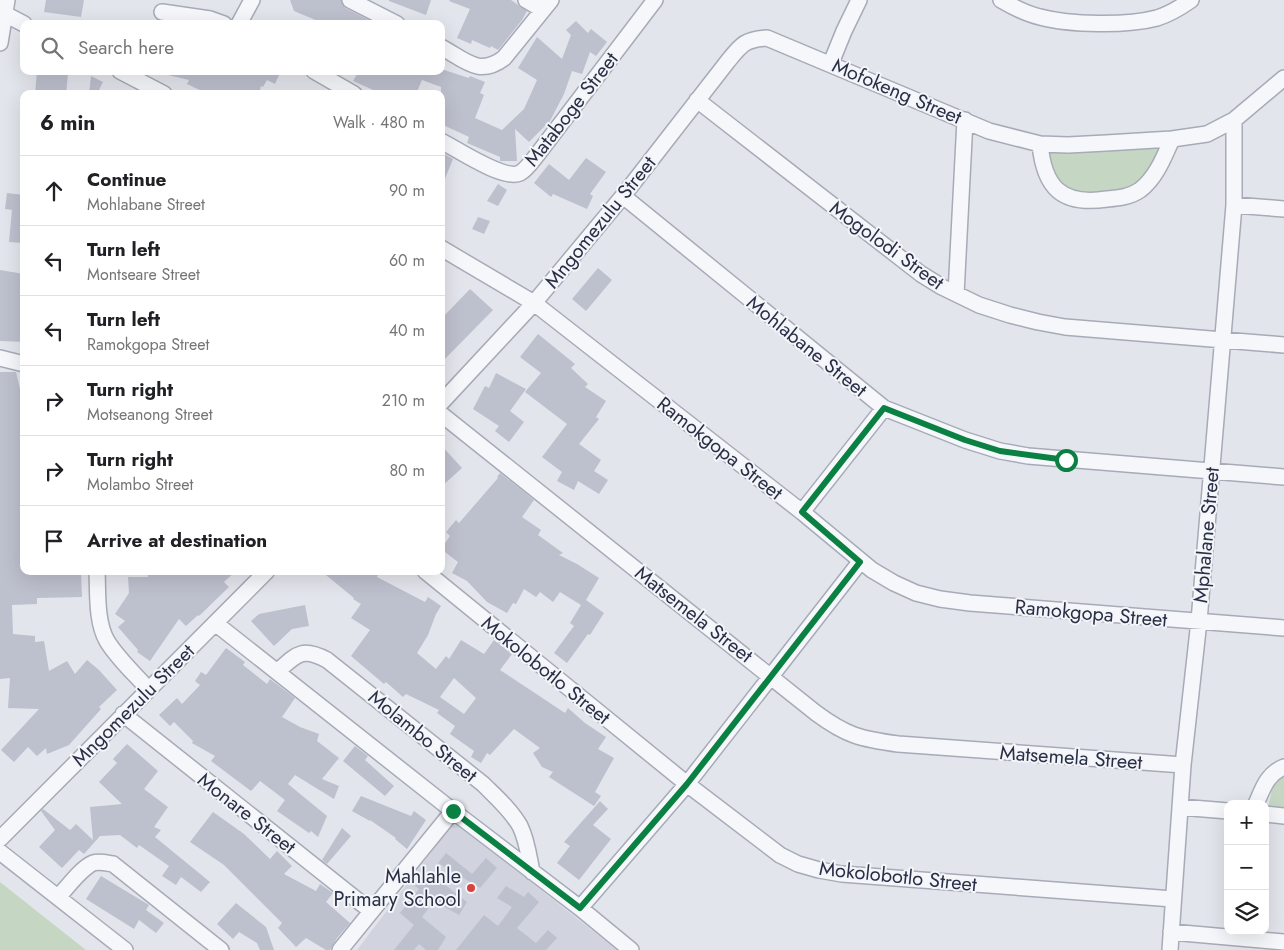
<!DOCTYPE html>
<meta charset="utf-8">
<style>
body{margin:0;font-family:Jost,sans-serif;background:#f2f2f2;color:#202124}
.controls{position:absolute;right:15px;bottom:15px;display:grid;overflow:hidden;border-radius:10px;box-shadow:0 5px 20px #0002}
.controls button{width:45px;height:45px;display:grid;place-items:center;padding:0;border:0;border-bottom:1px solid #e0e0e0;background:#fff;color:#202124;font:25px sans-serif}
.stop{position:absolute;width:15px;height:15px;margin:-11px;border:4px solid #0b8043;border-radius:50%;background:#fff}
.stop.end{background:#0b8043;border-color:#fff;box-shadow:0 1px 5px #0008}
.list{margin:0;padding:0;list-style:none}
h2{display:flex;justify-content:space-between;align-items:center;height:65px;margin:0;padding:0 20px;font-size:21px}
h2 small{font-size:16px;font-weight:400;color:#757577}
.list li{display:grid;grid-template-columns:32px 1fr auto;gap:15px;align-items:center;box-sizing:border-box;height:70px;padding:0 20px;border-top:1px solid #e0e0e0}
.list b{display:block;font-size:19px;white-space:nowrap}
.list p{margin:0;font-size:16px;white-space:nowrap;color:#757577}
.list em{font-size:16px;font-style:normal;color:#757577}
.icon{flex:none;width:28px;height:28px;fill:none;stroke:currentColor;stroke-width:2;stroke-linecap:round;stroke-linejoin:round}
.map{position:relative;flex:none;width:1284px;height:950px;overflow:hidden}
.search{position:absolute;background:#fff;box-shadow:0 5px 20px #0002;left:20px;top:20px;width:425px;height:55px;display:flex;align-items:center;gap:12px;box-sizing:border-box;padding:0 18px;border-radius:10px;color:#757577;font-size:19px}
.panel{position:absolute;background:#fff;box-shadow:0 5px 20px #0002;left:20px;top:90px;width:425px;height:485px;border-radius:10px}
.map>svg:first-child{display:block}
.built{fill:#d1d4de}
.green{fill:#c5d7c3}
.building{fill:#bdc0cd;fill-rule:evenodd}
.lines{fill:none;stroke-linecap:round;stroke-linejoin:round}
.minor-casing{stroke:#a7abb7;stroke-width:18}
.minor{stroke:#f6f7fa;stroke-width:15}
.route{stroke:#0b8043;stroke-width:6}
.poi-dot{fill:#d94240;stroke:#f3f5f9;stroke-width:2}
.labels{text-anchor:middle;stroke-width:4;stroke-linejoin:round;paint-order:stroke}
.street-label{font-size:20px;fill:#292f46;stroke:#f3f5f9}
.poi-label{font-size:20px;fill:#292f46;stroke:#f3f5f9;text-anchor:end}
</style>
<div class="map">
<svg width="1284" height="950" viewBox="0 0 1284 950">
<rect width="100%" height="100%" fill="#e3e5ec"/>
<!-- built -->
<path class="built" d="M451,826H460L617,950H357Z"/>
<!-- green -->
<path class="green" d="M1160,147L1147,177L1130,188L1099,194L1069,190L1054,174L1047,153Z
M1284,774V809L1268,807L1274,781Z
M0,882L86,950H0Z"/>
<!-- building -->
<path class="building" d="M46,0H84L81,17L44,12Z
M290,0H341L345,8L371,21L370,24H325L294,11Z
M389,0H431L426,15L389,1Z
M450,0H511L527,11L522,20L498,50L491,46L490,48L472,40L471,44L457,38L470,9L449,1Z
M576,21L588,33L591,29L607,42L596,56L590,52L582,74L572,71L564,94L550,121L529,142L515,129L517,161H500V157L467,143L469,137L441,124V87L422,80L416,94H382L353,81L359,71H441V69L469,78L470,76L485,82L480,93L484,95L475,118L502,130L524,109L537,80L518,68L537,37L562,59L571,35L566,30Z
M37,71H54L68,74L66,94H35Z
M168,71H281L275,84L267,80L263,87L261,86L259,94H219L208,90L206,93L187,84L189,80L168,75Z
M91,76L103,82L97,94H89Z
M441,152L453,159L442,186H441Z
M586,158L606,172L590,194L593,196L587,209L553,194L551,197L534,183L549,164L569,180Z
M498,184L507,190L498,206L487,201Z
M7,193L24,195L22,243L9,242L12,210L5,209Z
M478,217L490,221L484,234L472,229Z
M598,268L612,280L586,311L572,299Z
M0,270L24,274V342L0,341Z
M470,289L493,310L441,363V319Z
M538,334L575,364L571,368L588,384L585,387L606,401L596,417L599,419L579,444L601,460L594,471L608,480L599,494L578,481L574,490L557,481L562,472L542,457L567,424L525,392L541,373L520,357Z
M0,372H16L21,393L20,394V443H24V571H81L82,597L37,598V604L12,605L13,634L35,636V642L44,641L49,671L67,661L75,674L87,660L99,670L117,690L99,707L101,709L69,745L47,754L46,748L37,756L28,747L14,762L1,750L39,709L8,708L10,678L0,679Z
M496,373L526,389L510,411L524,422L509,442L495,431L499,426L473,409L485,386L489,388Z
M441,445L462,468L441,487Z
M500,473L534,500L522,517L541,530L538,535L563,553L559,555L577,564L599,578L586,600L604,613L590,635L588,634L567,663L554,653L574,626L570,623L581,605L560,592L553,602L540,592L536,597L524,589L516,604L513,603L507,613L487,602L467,581L452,573L458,562L441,549L450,536L446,532L456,520L459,523L498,478L497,477Z
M147,571H236L224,582L229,587L199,616L198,615L186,626L179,619L150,661L137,652L138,650L118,627L125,621L115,614L129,593L128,577H148Z
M321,571H380L377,577L425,602L428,597L441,606L436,614L428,635L417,653L436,669L446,656L449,659L461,640L484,654L494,640L512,654L500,670L565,713L568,708L585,723L606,737L598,749L614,758L595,792L601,796L594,806L549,777L553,772L542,767L533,753L540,748L514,729L490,755L487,753L481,763L471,757L474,751L450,734L455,726L437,713L439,710L406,694L403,697L386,682L384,684L351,656L370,630L351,618L361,604L353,599L354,598ZM454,678L476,698L464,714L440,697Z
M305,605L309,626L292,629L274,646L251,621L259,614Z
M226,648L245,662L243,665L267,684L270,679L295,698L282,717L300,727L319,734L317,741L339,758L322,779L339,786L334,799L295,775L288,784L327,816L318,837L311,831L309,833L277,811L285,800L260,781L251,791L211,761L215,756L192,743L193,741L174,722L170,726L159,715L177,698L182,704L200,685L195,681L201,672L206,675Z
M127,744L158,771L144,789L168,807L154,827L161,830L155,837L210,882L201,892L181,877L176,885L162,876L169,866L139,845L137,848L120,835L100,836L84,854L79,850L62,868L39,847L55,830L41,811L43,809L70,830L76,824L93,840L90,807L122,804L99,782L117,763L113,759Z
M355,746L368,756L365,760L394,786L385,796L343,761Z
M361,796L411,816L414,811L426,820L407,849L395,839L396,838L370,820V821L352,811Z
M600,801L608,809L593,825L611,839L579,880L557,863L570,846L564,842Z
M213,812L244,834L270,859L277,851L292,866L284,874L316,891L320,884L333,893L326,902L350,923L337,938L330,950H326L306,938L296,947L278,928L282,923L224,865L190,842Z
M342,828L351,836L327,864L322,860Z
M446,853L472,874L486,858L497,868L480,888L438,863Z
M430,873L467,902L459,915L434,901L422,917L446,937L438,950H426L419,944L414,950H394L414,925L400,913L419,889L415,886L426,874L428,875Z
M101,876L149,905L146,910L164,923L156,933L139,920L134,929L86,899Z
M506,886L524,897L528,892L539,902L517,928L536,943L548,930L557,938L546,950H456L484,915L498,926L512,907L497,898Z
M236,903L266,927L274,950H260L257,943L239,932L233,939L217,924Z"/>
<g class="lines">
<!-- minor casing -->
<g class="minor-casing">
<path id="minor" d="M350,0L397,24
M526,0L543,10
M1001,0C1013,7 1027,14 1040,17C1070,25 1127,26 1157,18C1170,14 1181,7 1191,0
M162,12L210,19L224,24
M5,14L24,24
M239,24L252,0
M0,43L7,0
M441,47C465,60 479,77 504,58L551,0
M831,63L844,31L859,0
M120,71L164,94
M314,71L354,94
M697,100L921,274L942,287L979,305L1010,315L1038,322L1065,327L1284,345
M441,141C457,149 504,181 520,173C527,169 532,161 537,155L655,0
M1040,144C1044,187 1061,206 1107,199C1118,198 1130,197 1140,190C1156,178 1164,157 1172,139
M623,196L884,408L965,440L1000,451L1028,456L1284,477
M1234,205L1284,209
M441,248L534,303L802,512L872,570L894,583L916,593L940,599L970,603L1284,628
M956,294L965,120
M0,358L24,364
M441,403L534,303L623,196L728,61C741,45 745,39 767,38L989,131L1040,144L1068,145L1106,143L1172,139L1207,134L1234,120L1284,78
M441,414L816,713C847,736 861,739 898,744L1183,765
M802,512L884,408
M97,571C98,593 96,622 107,641C118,659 135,674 148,689
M425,571L687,784L780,855L798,864L819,870L842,874L1173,899
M215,623L453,811L580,908L631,950
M278,671C297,654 302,647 327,660L483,784C496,797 511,810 520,826C527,840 529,857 532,872
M123,714L371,911
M1256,804C1263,788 1267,774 1284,767
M1180,807L1228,811
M1265,814L1284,816
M0,839L267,571
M0,852L125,950
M58,897C68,887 80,869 93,863C99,861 107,863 113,864L221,950
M580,908L687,784L860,562
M1171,932L1284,942
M340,950L453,811
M1170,950L1183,765L1199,621L1234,205V120"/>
</g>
<!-- minor -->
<use href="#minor" class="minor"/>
</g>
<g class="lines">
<!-- route -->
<path class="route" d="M453,811L580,908L687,784L860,562L802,512L884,408L965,440L1000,451L1066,460"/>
</g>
<!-- markers -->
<circle class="poi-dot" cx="471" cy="888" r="5"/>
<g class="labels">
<!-- street labels -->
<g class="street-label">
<text transform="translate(897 91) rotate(23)" y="7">Mofokeng Street</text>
<text transform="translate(571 109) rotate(-52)" y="7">Mataboge Street</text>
<text transform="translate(600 222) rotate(-51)" y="7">Mngomezulu Street</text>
<text transform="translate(887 245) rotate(36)" y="7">Mogolodi Street</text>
<text transform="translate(807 346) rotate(39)" y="7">Mohlabane Street</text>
<text transform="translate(720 448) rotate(38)" y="7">Ramokgopa Street</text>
<text transform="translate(1206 535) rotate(-85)" y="7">Mphalane Street</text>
<text transform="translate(1091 613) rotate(5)" y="7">Ramokgopa Street</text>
<text transform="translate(694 614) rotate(38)" y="7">Matsemela Street</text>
<text transform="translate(546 670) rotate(39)" y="7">Mokolobotlo Street</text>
<text transform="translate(133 705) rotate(-45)" y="7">Mngomezulu Street</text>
<text transform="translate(423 736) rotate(39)" y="7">Molambo Street</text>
<text transform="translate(1071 757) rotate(4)" y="7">Matsemela Street</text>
<text transform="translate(247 813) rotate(38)" y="7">Monare Street</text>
<text transform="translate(898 876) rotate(6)" y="7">Mokolobotlo Street</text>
</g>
<!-- poi labels -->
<g class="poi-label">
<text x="461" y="883">Mahlahle<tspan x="461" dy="23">Primary School</tspan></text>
</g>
</g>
</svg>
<div class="controls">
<button>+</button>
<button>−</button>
<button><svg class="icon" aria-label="layers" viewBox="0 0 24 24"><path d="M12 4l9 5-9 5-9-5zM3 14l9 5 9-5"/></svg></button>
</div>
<div class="stop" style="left:1066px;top:460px"></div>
<div class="stop end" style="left:453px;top:811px"></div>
<div class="search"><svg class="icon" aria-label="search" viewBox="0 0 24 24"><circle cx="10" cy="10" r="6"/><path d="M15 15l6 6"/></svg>Search here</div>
<section class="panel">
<h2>6 min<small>Walk · 480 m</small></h2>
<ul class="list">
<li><svg class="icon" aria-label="ahead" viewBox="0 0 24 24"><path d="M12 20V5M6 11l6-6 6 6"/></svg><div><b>Continue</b><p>Mohlabane Street</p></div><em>90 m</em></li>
<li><svg class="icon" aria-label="left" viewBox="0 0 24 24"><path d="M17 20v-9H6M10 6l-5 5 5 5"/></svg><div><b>Turn left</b><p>Montseare Street</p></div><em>60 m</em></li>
<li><svg class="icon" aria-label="left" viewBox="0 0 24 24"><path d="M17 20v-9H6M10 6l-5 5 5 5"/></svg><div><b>Turn left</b><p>Ramokgopa Street</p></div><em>40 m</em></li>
<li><svg class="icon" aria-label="right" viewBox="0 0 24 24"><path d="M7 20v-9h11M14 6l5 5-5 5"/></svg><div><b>Turn right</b><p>Motseanong Street</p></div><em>210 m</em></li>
<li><svg class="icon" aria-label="right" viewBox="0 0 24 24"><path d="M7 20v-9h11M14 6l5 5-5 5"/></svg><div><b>Turn right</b><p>Molambo Street</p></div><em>80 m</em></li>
<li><svg class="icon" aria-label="arrive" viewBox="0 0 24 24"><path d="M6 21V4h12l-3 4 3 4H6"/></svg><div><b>Arrive at destination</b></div></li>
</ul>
</section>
</div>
